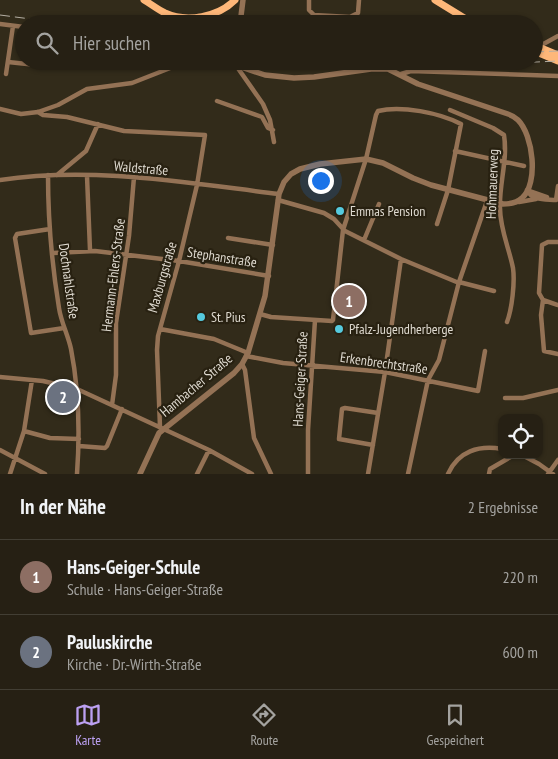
<!DOCTYPE html>
<html lang="de">
<meta charset="utf-8">
<style>
body{margin:0;font-family:"PT Sans Narrow",sans-serif;background:#2e281d;color:#f1f3f6}
.controls{position:absolute;right:15px;bottom:15px;display:grid;overflow:hidden;border-radius:10px;box-shadow:0 1px 4px #0004}
.controls button{width:45px;height:45px;display:grid;place-items:center;padding:0;border:0;border-bottom:1px solid #423e34;background:#262014;color:#f1f3f6;font:25px sans-serif}
.you{position:absolute;left:320px;top:180px;width:18px;height:18px;margin:-12px;border:4px solid #fff;border-radius:50%;background:#1a73e8;box-shadow:0 0 0 8px #1a73e833}
.badge{display:grid;place-items:center;width:32px;height:32px;border-radius:50%;background:#bca0f2;color:#fff;font-size:16px;font-weight:700}
.pin{position:absolute;translate:-50% -50%;border:2px solid #fff;box-shadow:0 1px 5px #0006}
.list{margin:0;padding:0;list-style:none}
h2{display:flex;justify-content:space-between;align-items:center;height:65px;margin:0;padding:0 20px;font-size:21px}
h2 small{font-size:16px;font-weight:400;color:#a4a3a0}
.list li{display:grid;grid-template-columns:32px 1fr auto;gap:15px;align-items:center;box-sizing:border-box;height:75px;padding:0 20px;border-top:1px solid #423e34}
.list b{display:block;font-size:19px;white-space:nowrap}
.list p{margin:0;font-size:16px;white-space:nowrap;color:#a4a3a0}
.list em{font-size:16px;font-style:normal;color:#a4a3a0}
.icon{flex:none;width:28px;height:28px;fill:none;stroke:currentColor;stroke-width:2;stroke-linecap:round;stroke-linejoin:round}
.map{position:relative;flex:none;width:558px;height:474px;overflow:hidden}
.search{position:absolute;background:#262014;box-shadow:0 1px 4px #0004;left:15px;right:15px;top:15px;height:55px;display:flex;align-items:center;gap:12px;box-sizing:border-box;padding:0 18px;border-radius:28px;color:#a4a3a0;font-size:19px}
.sheet{height:215px;background:#262014}
nav{display:flex;justify-content:space-around;align-items:center;box-sizing:border-box;height:70px;border-top:1px solid #423e34;background:#262014;font-size:14px;color:#a4a3a0}
nav a{display:grid;justify-items:center;gap:2px}
nav .on{color:#bca0f2}
.map>svg:first-child{display:block}
.lines{fill:none;stroke-linecap:round;stroke-linejoin:round}
.minor{stroke:#947255;stroke-width:4.5}
.tertiary{stroke:#947255;stroke-width:5.5}
.primary{stroke:#feb779;stroke-width:7}
.rail{stroke:#b4aea3;stroke-width:1;stroke-dasharray:10 5;stroke-linecap:butt}
.poi-dot{fill:#55cade;stroke:#282111;stroke-width:2}
.labels{text-anchor:middle;stroke-width:4.5;stroke-linejoin:round;paint-order:stroke}
.street-label{font-size:14px;fill:#dfdad0;stroke:#282111}
.poi-label{font-size:14px;fill:#dfdad0;stroke:#282111;text-anchor:start}
</style>
<div class="map">
<svg width="558" height="474" viewBox="0 0 558 474">
<rect width="100%" height="100%" fill="#322b1a"/>
<g class="lines">
<!-- minor -->
<path class="minor" d="M309,0V10L314,15L350,17L358,13L359,0
M199,16L200,24
M0,24L24,27
M538,47L558,36
M8,62L46,66
M235,64L263,104L270,120L274,142
M6,74L13,26
M401,74L411,71L558,76
M217,101L262,117L268,128L273,130
M0,109L21,114L38,112L58,105L87,89L132,83L188,61
M450,110L493,128L504,135C508,160 499,184 500,208C500,229 509,248 513,268C515,282 512,309 507,322
M38,112L43,115L67,117L124,131L205,135L197,185L179,261L158,336L157,350L160,427
M455,151L524,166
M48,175C48,219 52,265 59,308C61,322 68,335 71,349C79,390 80,432 77,474
M57,175L86,151L98,124
M87,176L90,250
M0,180C92,166 187,183 279,194
M527,190C532,201 546,199 556,200
M527,190L547,197
M278,200L324,213L334,219L345,231L401,259L459,283
M556,200L558,186
M519,202L536,199
M50,229L17,234L15,238L31,333L64,328
M228,238L273,245
M364,240L379,204
M53,253L95,251L179,261L269,276
M459,282L494,291
M543,300L539,293L542,245L548,242H558
M543,300L541,315L544,351L558,354
M543,300L558,305
M260,314L271,317L332,321L333,320L343,230L366,159L376,115L378,111C401,105 440,113 461,124L448,190L437,224
M160,329L214,339L248,353
M246,356L283,363L385,372L478,391L485,351
M242,364L245,370L254,438L271,474
M0,377L43,381L77,389L209,450L252,474
M505,398H523L558,390
M112,405L116,375V323L129,236L134,177
M24,431L50,438L79,439
M373,445L339,439L342,409L345,408L378,413
M79,446L105,448L107,446L122,409
M0,450L45,474
M522,455L539,464L553,474
M10,474L24,431L32,380
M197,474L209,450
M308,474V430L315,320
M368,474L385,372L401,259
M408,474L428,380L439,360L459,282L487,201
M448,474C458,451 479,445 502,449
M489,474L490,469L514,455
M548,474L558,460"/>
<!-- tertiary -->
<path class="tertiary" d="M237,24L241,16L243,0
M140,474L159,433L234,373L242,364L248,353L265,296L279,194L284,182L291,174L300,169L320,164L366,159L383,163L413,178L431,185L503,204C510,204 517,203 522,198C539,183 533,135 518,120C515,117 511,115 508,114L418,84L388,69H371L314,77L294,78L265,75L241,67L232,61"/>
<!-- primary -->
<path class="primary" d="M144,0C151,4 157,9 165,13C187,23 218,17 235,0
M435,0L474,24
M534,45L558,55
M534,51L558,61"/>
<!-- rail -->
<path class="rail" d="M0,15L69,24
M534,52L558,51
M470,61L515,63L558,61"/>
</g>
<!-- markers -->
<g class="poi-dot">
<circle cx="340" cy="211" r="5"/>
<circle cx="201" cy="317" r="5"/>
<circle cx="339" cy="329" r="5"/>
</g>
<g class="labels">
<!-- street labels -->
<g class="street-label">
<text transform="translate(141 168) rotate(5)" y="5">Waldstraße</text>
<text transform="translate(492 184) rotate(-88)" y="5">Hohmauerweg</text>
<text transform="translate(222 257) rotate(9)" y="5">Stephanstraße</text>
<text transform="translate(113 275) rotate(-83)" y="5">Hermann-Ehlers-Straße</text>
<text transform="translate(162 277) rotate(-74)" y="5">Maxburgstraße</text>
<text transform="translate(69 281) rotate(82)" y="5">Dochnahlstraße</text>
<text transform="translate(384 363) rotate(8)" y="5">Erkenbrechtstraße</text>
<text transform="translate(300 379) rotate(-87)" y="5">Hans-Geiger-Straße</text>
<text transform="translate(196 385) rotate(-40)" y="5">Hambacher Straße</text>
</g>
<!-- poi labels -->
<g class="poi-label">
<text x="350" y="216">Emmas Pension</text>
<text x="211" y="322">St. Pius</text>
<text x="349" y="334">Pfalz-Jugendherberge</text>
</g>
</g>
</svg>
<div class="controls">
<button><svg class="icon" aria-label="locate" viewBox="0 0 24 24"><circle cx="12" cy="12" r="6"/><path d="M12 2v4M12 18v4M2 12h4M18 12h4"/></svg></button>
</div>
<div class="you"></div>
<div class="pin badge" style="left:349px;top:301px;background:#8d6e63">1</div>
<div class="pin badge" style="left:63px;top:397px;background:#6b7280">2</div>
<div class="search"><svg class="icon" aria-label="search" viewBox="0 0 24 24"><circle cx="10" cy="10" r="6"/><path d="M15 15l6 6"/></svg>Hier suchen</div>
</div>
<section class="sheet">
<h2>In der Nähe<small>2 Ergebnisse</small></h2>
<ul class="list">
<li><span class="badge" style="background:#8d6e63">1</span><div><b>Hans-Geiger-Schule</b><p>Schule · Hans-Geiger-Straße</p></div><em>220 m</em></li>
<li><span class="badge" style="background:#6b7280">2</span><div><b>Pauluskirche</b><p>Kirche · Dr.-Wirth-Straße</p></div><em>600 m</em></li>
</ul>
</section>
<nav>
<a class="on"><svg class="icon" aria-label="map" viewBox="0 0 24 24"><path d="M3 6l6-2 6 2 6-2v14l-6 2-6-2-6 2zM9 4v14M15 6v14"/></svg>Karte</a>
<a><svg class="icon" aria-label="directions" viewBox="0 0 24 24"><path d="M12 3l9 9-9 9-9-9zM9 14v-3h6M13 9l2 2-2 2"/></svg>Route</a>
<a><svg class="icon" aria-label="saved" viewBox="0 0 24 24"><path d="M7 4h10v16l-5-4-5 4z"/></svg>Gespeichert</a>
</nav>
